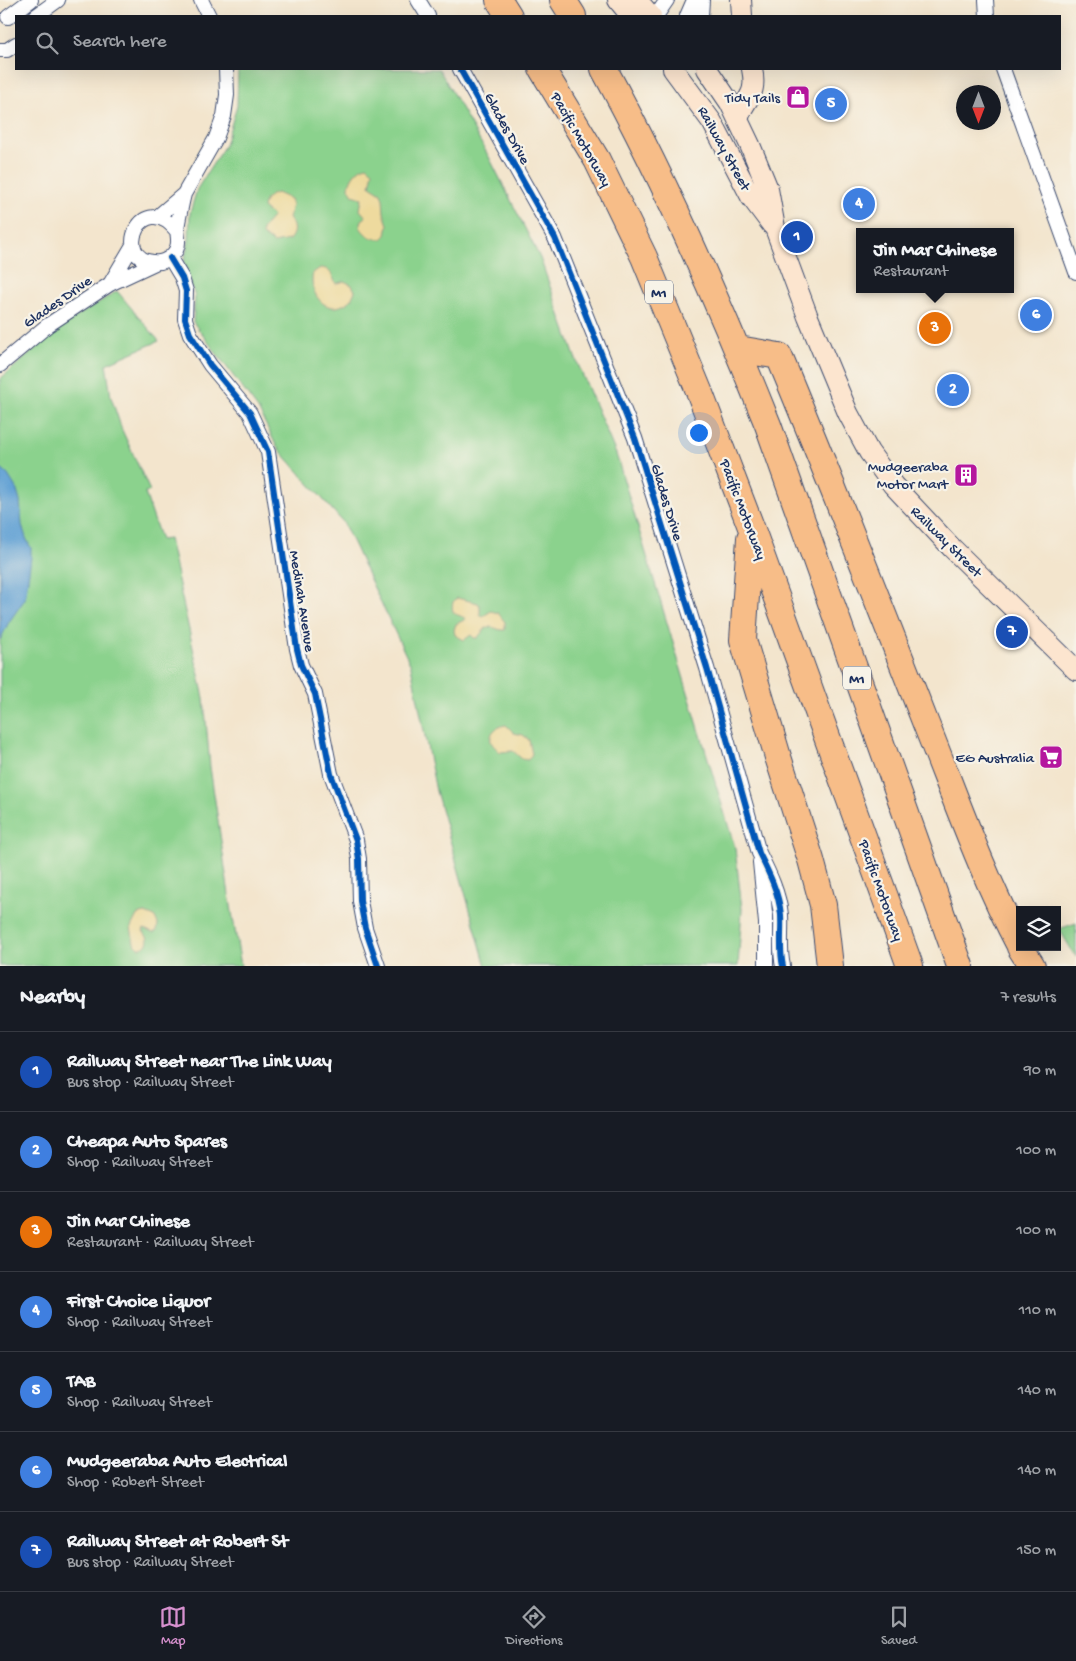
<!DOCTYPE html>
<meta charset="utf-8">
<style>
body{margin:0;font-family:"Gochi Hand",sans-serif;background:#20242c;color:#f1f3f6}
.controls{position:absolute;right:15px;bottom:15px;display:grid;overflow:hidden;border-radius:0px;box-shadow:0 5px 20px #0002}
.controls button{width:45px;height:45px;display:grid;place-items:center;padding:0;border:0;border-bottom:1px solid #363941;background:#171b24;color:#f1f3f6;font:25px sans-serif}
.compass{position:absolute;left:956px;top:85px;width:45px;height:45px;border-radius:50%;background:#171b24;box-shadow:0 5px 20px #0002;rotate:180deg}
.you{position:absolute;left:698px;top:432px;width:18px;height:18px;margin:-12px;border:4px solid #fff;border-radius:50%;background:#1a73e8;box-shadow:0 0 0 8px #1a73e833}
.badge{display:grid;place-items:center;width:32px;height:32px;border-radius:50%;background:#d690ce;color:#fff;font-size:16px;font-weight:700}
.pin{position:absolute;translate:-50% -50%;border:2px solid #fff;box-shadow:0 1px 5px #0006}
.popup{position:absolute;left:856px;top:228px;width:158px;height:65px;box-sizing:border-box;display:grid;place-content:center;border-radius:0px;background:#171b24;filter:drop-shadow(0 1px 4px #0005);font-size:16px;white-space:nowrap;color:#9ea1a6}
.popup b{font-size:19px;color:#f1f3f6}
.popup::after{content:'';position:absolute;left:50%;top:100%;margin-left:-10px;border:10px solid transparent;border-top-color:#171b24}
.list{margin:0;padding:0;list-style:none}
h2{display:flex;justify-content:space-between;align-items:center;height:65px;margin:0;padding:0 20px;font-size:21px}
h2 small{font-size:16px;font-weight:400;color:#9ea1a6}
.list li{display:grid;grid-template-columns:32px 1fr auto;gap:15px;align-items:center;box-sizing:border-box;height:80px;padding:0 20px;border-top:1px solid #363941}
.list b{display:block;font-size:19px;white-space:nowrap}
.list p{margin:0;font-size:16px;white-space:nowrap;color:#9ea1a6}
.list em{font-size:16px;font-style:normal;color:#9ea1a6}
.icon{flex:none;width:28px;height:28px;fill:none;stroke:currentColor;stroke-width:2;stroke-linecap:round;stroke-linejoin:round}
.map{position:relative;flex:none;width:1076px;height:966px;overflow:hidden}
.search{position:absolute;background:#171b24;box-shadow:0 5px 20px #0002;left:15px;right:15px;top:15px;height:55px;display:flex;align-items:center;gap:12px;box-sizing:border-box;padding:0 18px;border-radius:0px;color:#9ea1a6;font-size:19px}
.sheet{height:625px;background:#171b24}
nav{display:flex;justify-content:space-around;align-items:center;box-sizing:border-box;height:70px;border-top:1px solid #363941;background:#171b24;font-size:14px;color:#9ea1a6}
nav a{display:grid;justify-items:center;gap:2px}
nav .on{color:#d690ce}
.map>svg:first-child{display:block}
.green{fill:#8bd28d;stroke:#538076}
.sand{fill:#eeda9e;stroke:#84847e}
.water{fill:#62a1d4;stroke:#3e6899}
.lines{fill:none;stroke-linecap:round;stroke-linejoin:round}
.street-casing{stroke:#3b4a6f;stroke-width:16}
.secondary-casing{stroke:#3b4a6f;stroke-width:22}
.highway-casing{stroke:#3b4a6f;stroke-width:28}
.street{stroke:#fff;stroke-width:14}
.secondary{stroke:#fce5cf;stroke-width:20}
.highway{stroke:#f7bd88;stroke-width:26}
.cycleway-casing{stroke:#f7f3e8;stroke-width:9}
.cycleway{stroke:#0057b8;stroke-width:6}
.labels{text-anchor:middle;stroke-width:4.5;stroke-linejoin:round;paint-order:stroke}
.shield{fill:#f7f3e8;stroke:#5d6a87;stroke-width:1}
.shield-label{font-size:14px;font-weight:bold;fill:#1b2f5e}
.poi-label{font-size:15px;fill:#1b2f5e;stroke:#f7f3e8;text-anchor:end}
.street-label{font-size:15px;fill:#1b2f5e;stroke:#f7f3e8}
</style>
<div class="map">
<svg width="1076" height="966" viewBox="0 0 1076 966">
<rect width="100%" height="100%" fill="#f7f3e8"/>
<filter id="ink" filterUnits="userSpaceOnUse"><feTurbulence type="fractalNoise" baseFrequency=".02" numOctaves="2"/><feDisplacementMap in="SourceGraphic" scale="10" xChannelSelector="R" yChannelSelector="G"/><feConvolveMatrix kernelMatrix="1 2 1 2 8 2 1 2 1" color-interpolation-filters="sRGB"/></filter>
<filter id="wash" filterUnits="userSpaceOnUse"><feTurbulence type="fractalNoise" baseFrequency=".0096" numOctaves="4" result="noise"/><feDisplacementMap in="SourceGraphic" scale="20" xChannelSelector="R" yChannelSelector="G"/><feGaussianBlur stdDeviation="1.12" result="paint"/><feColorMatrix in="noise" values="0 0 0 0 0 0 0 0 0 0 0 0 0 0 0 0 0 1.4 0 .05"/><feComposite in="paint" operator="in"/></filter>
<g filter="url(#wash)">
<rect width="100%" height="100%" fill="#f3e5cd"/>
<!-- green -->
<path class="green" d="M238,69H439L489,157L540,258L575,357L616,454L735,848L742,909L738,966H486L436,791L411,666L343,522L277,447L258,409L193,322L195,297L184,262L189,240L190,213L197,189L225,145L237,106Z
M117,291L159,341L106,364L111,397L122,430L150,491L145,493L161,540L169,539L204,698L210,767L228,888L241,966H0V379L63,325Z
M1076,923V957L1059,929Z"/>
<!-- sand -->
<path class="sand" d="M367,166L373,171L370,186L381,193L383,199L384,213L388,225L386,235L382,239C372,240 365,235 360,227L362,220L366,217L360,210L362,198L353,195L349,188C349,179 358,167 367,166Z
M277,193L290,199L292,205L289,218C294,226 296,232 289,240L274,243L262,235V229L273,216L263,208C264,199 269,195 277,193Z
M320,268C331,268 332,276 336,284L344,281L352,285L355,291L351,300C347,303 342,306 337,307C319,309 309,288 313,273Z
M457,598L478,603L480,606V614L481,616L485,615L491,611L498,613L505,622V630C498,631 493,625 487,628C483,629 481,635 477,638H474L471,635L464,640L455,635L454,630L456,624L466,619C458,613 450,617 453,602Z
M506,725L514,733L523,735L529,740L532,754L528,760L522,759L513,751L500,752C497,749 493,746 491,742C489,732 497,726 506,725Z
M145,913L155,917L158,924L157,931L153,933L144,929L143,931L148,938C148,944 145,948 139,948L134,943L131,927L137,915Z"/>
<!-- water -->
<path class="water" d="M0,468L8,475L16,488L20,501L22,525L26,538L31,548V558L25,599L9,622L0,640Z"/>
</g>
<g filter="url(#ink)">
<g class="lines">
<!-- street casing -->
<g class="street-casing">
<path id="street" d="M201,0L209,16
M418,0L428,16
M986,0L987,16
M36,16L58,0
M656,16L667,0
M687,16L694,0
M701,16L702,0
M8,17L31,0
M0,50H7L16,44
M460,69L555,238L635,438L707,668L759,853C769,873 779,893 781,915C782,932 779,950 783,966
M1003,69L1076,272
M157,217L184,194L216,138L224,116L227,95L226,69
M177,231C142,188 112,258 153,262C166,264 179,253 178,240C178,236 177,232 177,228C179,217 181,206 184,194
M170,258L182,278L186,291L185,319L190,334L210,365L250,413L268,452L297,649L301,665L315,694L331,774L356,840L359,859L360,901L365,928L378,966
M110,284L133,245
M0,365L48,325L110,284L155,263
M760,862L766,923V966"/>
</g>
<!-- secondary casing -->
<g class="secondary-casing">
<path id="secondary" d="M618,0L631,16
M637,0L651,16
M741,0L742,16
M673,69L712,122L751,197L772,225
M707,69L730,103L750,145L768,189L775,228L808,317L848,413L869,452L893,485L952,548L1076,670
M738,120C744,97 758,98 752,69"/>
</g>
<!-- highway casing -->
<g class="highway-casing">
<path id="highway" d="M499,0L509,16
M563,0L573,16
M542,69L597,160L644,257L699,391L751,527L910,966
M604,69C667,184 719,303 768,425L960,966
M738,349L779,356C830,478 878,601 926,724C956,799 982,874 1020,946
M750,538L743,640L778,757L811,860L823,905L830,966
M1020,947L1032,966"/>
</g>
<!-- street -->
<use href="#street" class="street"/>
<!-- secondary -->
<use href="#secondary" class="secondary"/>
<!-- highway -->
<use href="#highway" class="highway"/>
<!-- cycleway casing -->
<g class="cycleway-casing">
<path id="cycleway" d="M460,69L555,238L635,438L707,668L759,853C769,873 779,893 781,915C782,932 779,950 783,966
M170,258L182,278L186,291L185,319L190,334L210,365L250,413L268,452L297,649L301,665L315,694L331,774L356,840L359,859L360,901L365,928L378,966"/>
</g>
<!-- cycleway -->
<use href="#cycleway" class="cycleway"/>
</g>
</g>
<!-- icons -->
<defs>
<g id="shop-square" transform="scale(1.25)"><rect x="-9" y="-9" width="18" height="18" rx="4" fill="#b5179e" stroke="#f7f3e8"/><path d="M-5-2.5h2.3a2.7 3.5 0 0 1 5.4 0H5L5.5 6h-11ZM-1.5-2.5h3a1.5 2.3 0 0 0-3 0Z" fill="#fff"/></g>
<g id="building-square" transform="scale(1.25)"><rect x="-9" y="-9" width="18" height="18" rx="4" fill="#b5179e" stroke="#f7f3e8"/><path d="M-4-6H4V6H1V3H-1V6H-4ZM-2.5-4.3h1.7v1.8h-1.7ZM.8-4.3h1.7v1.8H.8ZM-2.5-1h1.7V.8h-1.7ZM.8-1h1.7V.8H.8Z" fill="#fff"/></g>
<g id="supermarket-square" transform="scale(1.25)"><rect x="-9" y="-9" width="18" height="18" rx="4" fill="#b5179e" stroke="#f7f3e8"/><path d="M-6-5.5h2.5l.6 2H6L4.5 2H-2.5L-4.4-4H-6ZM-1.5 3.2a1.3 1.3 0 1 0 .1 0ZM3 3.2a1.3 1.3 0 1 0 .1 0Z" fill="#fff"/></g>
</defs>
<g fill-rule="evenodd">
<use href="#shop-square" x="798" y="97"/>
<use href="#building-square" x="966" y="475"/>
<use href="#supermarket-square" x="1051" y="757"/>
</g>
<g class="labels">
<!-- shield labels -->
<g class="shield">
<rect x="645" y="280.5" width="28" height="23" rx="4"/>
<rect x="843" y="666.5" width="28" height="23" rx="4"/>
</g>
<g class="shield-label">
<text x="659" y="297">M1</text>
<text x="857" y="683">M1</text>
</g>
<!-- poi labels -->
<g class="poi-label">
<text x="780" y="102">Tidy Tails</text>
<text x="948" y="471">Mudgeeraba<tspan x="948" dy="17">Motor Mart</tspan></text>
<text x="1034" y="762">EG Australia</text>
</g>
<!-- street labels -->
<g class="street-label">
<text transform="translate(508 128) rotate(61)" y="5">Glades Drive</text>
<text transform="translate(582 139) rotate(60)" y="5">Pacific Motorway</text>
<text transform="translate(725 148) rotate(61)" y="5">Railway Street</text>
<text transform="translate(57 301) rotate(-35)" y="5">Glades Drive</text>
<text transform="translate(668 502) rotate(73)" y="5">Glades Drive</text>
<text transform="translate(744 509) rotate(69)" y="5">Pacific Motorway</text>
<text transform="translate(947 541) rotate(45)" y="5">Railway Street</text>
<text transform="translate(303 601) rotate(81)" y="5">Medinah Avenue</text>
<text transform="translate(882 890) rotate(70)" y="5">Pacific Motorway</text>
</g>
</g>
</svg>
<div class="controls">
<button><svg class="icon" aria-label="layers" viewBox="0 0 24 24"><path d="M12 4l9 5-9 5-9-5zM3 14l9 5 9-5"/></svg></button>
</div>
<svg class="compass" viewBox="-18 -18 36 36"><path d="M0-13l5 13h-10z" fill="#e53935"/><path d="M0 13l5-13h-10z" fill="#9ea1a6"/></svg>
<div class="you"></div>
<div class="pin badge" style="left:797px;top:237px;background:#1a4fb4">1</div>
<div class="pin badge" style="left:953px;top:390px;background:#3f7fe0">2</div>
<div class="pin badge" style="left:935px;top:328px;background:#e8710a">3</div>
<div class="popup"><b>Jin Mar Chinese</b>Restaurant</div>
<div class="pin badge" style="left:859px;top:204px;background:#3f7fe0">4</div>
<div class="pin badge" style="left:831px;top:104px;background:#3f7fe0">5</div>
<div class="pin badge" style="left:1036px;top:315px;background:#3f7fe0">6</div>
<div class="pin badge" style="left:1012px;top:632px;background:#1a4fb4">7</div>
<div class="search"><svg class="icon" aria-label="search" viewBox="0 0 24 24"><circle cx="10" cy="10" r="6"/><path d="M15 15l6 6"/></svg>Search here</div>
</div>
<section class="sheet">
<h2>Nearby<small>7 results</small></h2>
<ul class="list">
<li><span class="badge" style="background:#1a4fb4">1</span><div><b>Railway Street near The Link Way</b><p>Bus stop · Railway Street</p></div><em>90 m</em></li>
<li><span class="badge" style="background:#3f7fe0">2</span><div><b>Cheapa Auto Spares</b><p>Shop · Railway Street</p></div><em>100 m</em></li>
<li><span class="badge" style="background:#e8710a">3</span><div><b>Jin Mar Chinese</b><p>Restaurant · Railway Street</p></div><em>100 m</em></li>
<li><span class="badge" style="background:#3f7fe0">4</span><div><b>First Choice Liquor</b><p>Shop · Railway Street</p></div><em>110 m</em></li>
<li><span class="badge" style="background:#3f7fe0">5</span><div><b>TAB</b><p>Shop · Railway Street</p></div><em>140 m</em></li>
<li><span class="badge" style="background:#3f7fe0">6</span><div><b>Mudgeeraba Auto Electrical</b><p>Shop · Robert Street</p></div><em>140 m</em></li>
<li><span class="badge" style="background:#1a4fb4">7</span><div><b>Railway Street at Robert St</b><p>Bus stop · Railway Street</p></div><em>150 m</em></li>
</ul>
</section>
<nav>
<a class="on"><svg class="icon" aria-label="map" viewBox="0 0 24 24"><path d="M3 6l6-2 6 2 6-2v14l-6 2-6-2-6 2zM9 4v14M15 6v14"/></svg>Map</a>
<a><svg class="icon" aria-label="directions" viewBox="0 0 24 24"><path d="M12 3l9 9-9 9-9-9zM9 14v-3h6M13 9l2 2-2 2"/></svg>Directions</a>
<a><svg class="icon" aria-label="saved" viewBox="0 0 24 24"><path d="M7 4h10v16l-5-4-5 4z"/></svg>Saved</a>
</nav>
